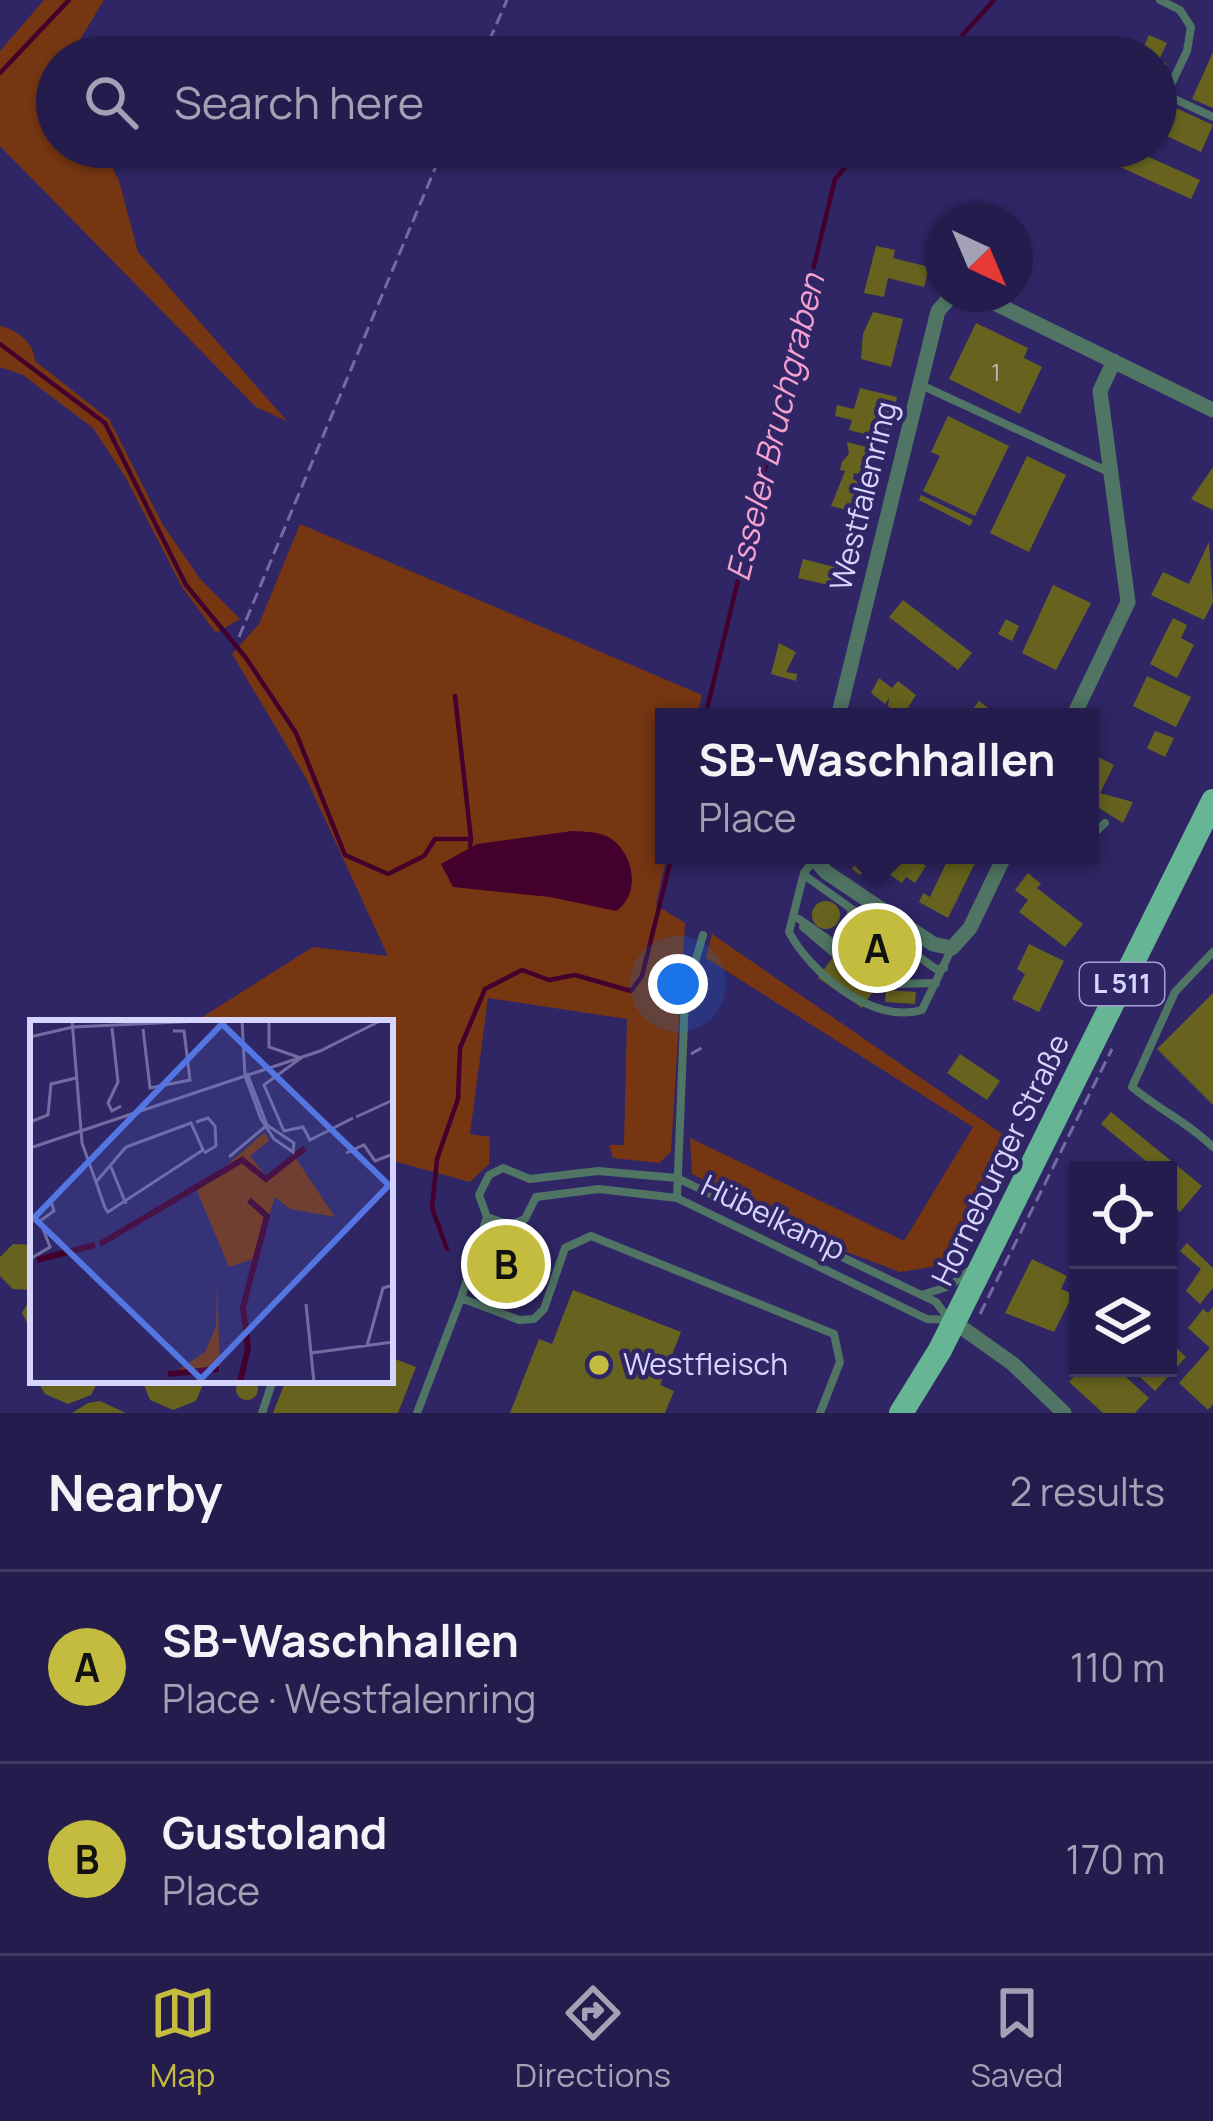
<!DOCTYPE html>
<meta charset="utf-8">
<style>
body{margin:0;font-family:Manrope,sans-serif;background:#302956;color:#f1f3f6}
.controls{position:absolute;right:36px;bottom:36px;display:grid;overflow:hidden;border-radius:0px;box-shadow:0 3px 9px #0004}
.controls button{width:108px;height:108px;display:grid;place-items:center;padding:0;border:0;border-bottom:3px solid #413a64;background:#241c4c;color:#f1f3f6;font:60px sans-serif}
.compass{position:absolute;left:925px;top:204px;width:108px;height:108px;border-radius:50%;background:#241c4c;box-shadow:0 3px 9px #0004;rotate:136deg}
.you{position:absolute;left:678px;top:984px;width:42px;height:42px;margin:-30px;border:9px solid #fff;border-radius:50%;background:#1a73e8;box-shadow:0 0 0 18px #1a73e833}
.badge{display:grid;place-items:center;width:78px;height:78px;border-radius:50%;background:#c4bc3e;color:#111;font-size:39px;font-weight:700}
.pin{position:absolute;translate:-50% -50%;border:6px solid #fff;box-shadow:0 3px 12px #0006}
.popup{position:absolute;left:655px;top:708px;width:444px;height:156px;box-sizing:border-box;display:grid;place-content:center;border-radius:0px;background:#241c4c;filter:drop-shadow(0 3px 9px #0005);font-size:39px;white-space:nowrap;color:#a3a1b5}
.popup b{font-size:45px;color:#f1f3f6}
.popup::after{content:'';position:absolute;left:50%;top:100%;margin-left:-24px;border:24px solid transparent;border-top-color:#241c4c}
.list{margin:0;padding:0;list-style:none}
h2{display:flex;justify-content:space-between;align-items:center;height:156px;margin:0;padding:0 48px;font-size:51px}
h2 small{font-size:39px;font-weight:400;color:#a3a1b5}
.list li{display:grid;grid-template-columns:78px 1fr auto;gap:36px;align-items:center;box-sizing:border-box;height:192px;padding:0 48px;border-top:3px solid #413a64}
.list b{display:block;font-size:45px;white-space:nowrap}
.list p{margin:0;font-size:39px;white-space:nowrap;color:#a3a1b5}
.list em{font-size:39px;font-style:normal;color:#a3a1b5}
.icon{flex:none;width:66px;height:66px;fill:none;stroke:currentColor;stroke-width:2;stroke-linecap:round;stroke-linejoin:round}
.map{position:relative;flex:none;width:1213px;height:1413px;overflow:hidden}
.search{position:absolute;background:#241c4c;box-shadow:0 3px 9px #0004;left:36px;right:36px;top:36px;height:132px;display:flex;align-items:center;gap:30px;box-sizing:border-box;padding:0 42px;border-radius:66px;color:#a3a1b5;font-size:45px}
.sheet{height:540px;background:#241c4c}
nav{display:flex;justify-content:space-around;align-items:center;box-sizing:border-box;height:168px;border-top:3px solid #413a64;background:#241c4c;font-size:33px;color:#a3a1b5}
nav a{display:grid;justify-items:center;gap:6px}
nav .on{color:#c4bc3e}
.map>svg:first-child{display:block}
.green{fill:#763612}
.water{fill:#44002d}
.lines{fill:none;stroke-linecap:round;stroke-linejoin:round}
.stream{stroke:#44002d;stroke-width:4.5}
.building{fill:#67631e}
.path{stroke:#736ca3;stroke-width:3;stroke-dasharray:12 6;stroke-linecap:butt}
.service{stroke:#507565;stroke-width:8}
.minor{stroke:#507565;stroke-width:15}
.primary{stroke:#66b696;stroke-width:24}
.poi-dot{fill:#c4bc3e;stroke:#302666;stroke-width:4.5}
.labels{text-anchor:middle;stroke-width:9;stroke-linejoin:round;paint-order:stroke}
.number-label{font-size:24px;fill:#bab8c5}
.shield{fill:#302666;stroke:#a4a0d0;stroke-width:3}
.shield-label{font-size:27px;font-weight:bold;fill:#d6d5fd}
.street-label{font-size:30px;fill:#d6d5fd;stroke:#302666}
.poi-label{font-size:30px;fill:#d6d5fd;stroke:#302666;text-anchor:start}
.water-label{font-size:33px;font-style:italic;fill:#f4a1ce;stroke:#302666}
.inset-river{fill:none;stroke:#44002d;stroke-width:6}
.inset-road{fill:none;stroke:#726ca2;stroke-width:3}
.view{fill:#5476e3;fill-opacity:0.15;stroke:#5476e3;stroke-width:6}
.inset-edge{fill:none;stroke:#d6d5fd;stroke-width:6}
</style>
<div class="map">
<svg width="1213" height="1413" viewBox="0 0 1213 1413">
<rect width="100%" height="100%" fill="#302666"/>
<!-- green -->
<path class="green" d="M44,0H104L78,43L80,57H57V147H102L119,181L138,252L287,421L256,407L0,146V51Z
M0,326C17,330 34,342 35,361L109,419L163,525L201,580L240,619L216,633L182,587L126,478L93,428L23,375L0,367Z
M300,524L702,695L697,717H664L667,855L656,905L685,923L671,1152L659,1163L613,1158L609,1145H624L627,1019L488,998L470,1134L490,1137L489,1164L470,1182L390,1160V1023H193L313,947L388,956L306,778L232,654L259,624Z
M712,934L1011,1140L959,1246L932,1267L900,1272L847,1252L692,1174L690,1138L904,1241L973,1127L706,958Z"/>
<!-- water -->
<path class="water" d="M572,831C586,832 601,831 613,840C635,857 640,895 616,911L550,897L453,887L441,864L477,844Z"/>
<g class="lines">
<!-- stream -->
<path class="stream" d="M943,57L994,0
M0,73L69,0
M0,344L105,423L186,585L246,658L296,733L345,855L388,874L424,856L435,839H471L470,846
M455,696L471,839
M705,717L835,179L863,147
M447,1249L432,1208L437,1159L458,1099L460,1048L485,989L522,970L549,980L575,975L631,991L642,976L672,855"/>
</g>
<!-- building -->
<path class="building" d="M1149,35L1167,43L1159,60L1167,64L1161,77L1156,75V57H1139Z
M1213,52V108L1192,99Z
M1156,99L1213,125L1201,152L1156,131Z
M1129,148L1200,180L1191,199L1120,167Z
M876,246L895,250L893,258L929,267L924,287L888,278L884,297L864,293Z
M873,312L903,319L891,367L861,359L863,334Z
M976,323L1028,348L1024,358L1042,367L1020,414L949,379Z
M860,388L897,397L887,440L849,430L852,420L835,416L837,405L854,409Z
M948,416L1009,446L975,516L923,491L940,456L931,452Z
M847,442L874,449L868,476L854,473L853,479L865,486L859,513L831,506L845,471L840,470L842,462L849,454Z
M1027,456L1066,475L1029,552L990,533Z
M1213,467V510L1191,499Z
M921,495L973,520L970,526L919,500Z
M1209,542L1213,602L1204,620L1151,595L1163,572L1189,584Z
M803,559L854,572L850,590L798,578Z
M1053,585L1091,603L1056,670L1022,653Z
M903,600L972,653L958,670L889,617Z
M1173,618L1187,625L1181,638L1194,645L1177,678L1150,664Z
M1006,619L1019,626L1012,641L998,634Z
M779,643L796,652L786,672L797,674L796,681L771,674Z
M1147,676L1191,697L1176,727L1133,706Z
M879,678L892,688L898,681L916,695L902,717L888,706L889,698L885,704L871,693Z
M979,701L1000,717H967Z
M1155,731L1174,738L1165,757L1147,748Z
M1090,753L1114,765L1100,793L1133,802L1123,823L1094,805L1090,813Z
M845,855H874L860,875L852,869L856,863Z
M885,855H922L918,861L926,866L915,883L906,877L902,883L877,866Z
M950,855H979L948,918L919,902L923,893L930,897Z
M1028,873L1041,884L1037,888L1083,924L1065,947L1019,912L1028,900L1015,890Z
M812 915a14 14 0 1 1 28 0a14 14 0 1 1-28 0Z
M1029,944L1064,961L1039,1012L1012,999L1025,974L1017,969Z
M837,951L852,962L847,969L860,978L865,971L880,981L862,1008L818,978Z
M886,990L916,992L915,1004L885,1002Z
M1213,993V1105L1157,1049Z
M960,1054L1000,1081L987,1100L947,1073Z
M1111,1112L1202,1186L1180,1212L1168,1202V1170H1140L1147,1162L1101,1124Z
M495,1238L531,1253L518,1289L481,1275Z
M1187,1243L1213,1268V1288L1200,1304L1186,1291L1201,1269L1180,1251Z
M13,1244L33,1245L31,1290L13,1289L0,1276V1257Z
M1032,1259L1067,1276L1061,1289L1073,1294L1054,1332L1005,1313Z
M573,1290L681,1332L660,1385L674,1391L665,1413H510L539,1339L552,1344Z
M33,1294V1334L22,1313Z
M1213,1307V1404L1208,1410L1179,1383L1210,1348L1188,1328L1203,1309L1208,1313Z
M1168,1340L1186,1357L1155,1391L1130,1368H1168Z
M390,1357L416,1367L398,1413H273L286,1380H390Z
M1082,1368H1116L1149,1398L1135,1413H1103L1069,1382Z
M236 1389a11 11 0 1 1 22 0a11 11 0 1 1-22 0Z
M37,1380H99L91,1395L68,1404L45,1394Z
M142,1380H205L196,1401L173,1410L150,1400Z
M100,1401L126,1413H72L88,1403Z"/>
<g class="lines">
<!-- path -->
<path class="path" d="M482,57L507,0
M239,637L444,147
M691,1054L705,1046
M980,1314L1112,1049"/>
<!-- service -->
<path class="service" d="M1160,0L1180,10L1191,27L1187,51L1166,95L1213,117
M921,385L1109,472
M1090,837L1105,823
M813,861L804,873L789,932C810,972 873,1025 922,1010L952,948
M804,875L936,969L944,968
M799,919L892,984L936,983
M860,920L862,974L878,985L891,984
M803,927L849,966L857,962
M1213,952L1175,992L1132,1087C1159,1110 1188,1122 1213,1147
M849,955L851,913
M867,967L871,925
M879,976L883,933
M888,982L893,940
M536,1197L525,1219L510,1225L487,1217L479,1195L489,1175L503,1168L530,1179L598,1171L677,1178L936,1302L948,1318
M536,1197L599,1189L677,1198L927,1319L948,1320
M677,1198L685,997L703,935
M921,1295L950,1286L970,1270
M461,1298L487,1217
M262,1413L273,1380
M417,1413L461,1298L519,1320L534,1319L544,1309L565,1248L591,1236L834,1334L840,1362L820,1413"/>
<!-- minor -->
<path class="minor" d="M976,294L1213,410
M838,717L938,311L953,294
M1073,717L1128,602L1100,391L1114,361
M811,855L826,872L933,944L952,948L970,928L1005,855
M954,1322L1013,1364L1064,1413"/>
<!-- primary -->
<path class="primary" d="M901,1413L940,1350L1213,801"/>
</g>
<!-- markers -->
<circle class="poi-dot" cx="599" cy="1365" r="12"/>
<g class="labels">
<!-- number labels -->
<g class="number-label">
<text x="996" y="381">1</text>
</g>
<!-- shield labels -->
<rect class="shield" x="1080" y="963" width="84" height="42" rx="9"/>
<g class="shield-label">
<text x="1122" y="993">L 511</text>
</g>
<!-- street labels -->
<g class="street-label">
<text transform="translate(864 496) rotate(-76)" y="10">Westfalenring</text>
<text transform="translate(1001 1160) rotate(-64)" y="10">Horneburger Straße</text>
<text transform="translate(773 1218) rotate(26)" y="10">Hübelkamp</text>
</g>
<!-- poi labels -->
<g class="poi-label">
<text x="623" y="1375">Westfleisch</text>
</g>
<!-- water labels -->
<g class="water-label">
<text transform="translate(775 427) rotate(-76)" y="12">Esseler Bruchgraben</text>
</g>
</g>
<!-- overview -->
<g transform="translate(30 1020)">
<rect width="363" height="363" fill="#302666"/>
<path d="M235,112L239,121L220,136L236,156L263,134L305,197L260,189L245,177L226,238L199,247L167,171ZM187,263L190,351L141,355L175,332L186,306Z" fill="#763612"/>
<path class="inset-river" d="M70,224L212,140L236,159L275,128M7,240L65,225M138,354L189,349M210,363L218,328L213,287L237,196L219,180"/>
<path class="inset-road" d="M42,0L52,123L66,162L75,188L78,192L173,130L161,103L96,127L66,162M212,0L215,56L231,99L244,119L263,132L264,123L237,105L217,53M239,0V27L271,38L234,65L254,111L273,107L280,120L323,98M82,8L88,62L78,83L82,91L91,86M113,9L120,68L160,60L154,11H143M0,17L43,7L192,0M326,97L363,80M0,102L18,95L21,64L46,58M166,102L178,98L185,106L186,126L174,133M0,128L290,31L352,0M316,133L334,125L345,141L363,134M199,137L236,106M81,147L96,184M0,239L20,227L10,201L24,191L20,178M276,284L284,363M337,326L353,268L363,265M281,333L363,322"/>
<path class="view" d="M192,4L359,165L171,359L4,198Z"/>
<rect width="363" height="363" class="inset-edge"/>
</g>
</svg>
<div class="controls">
<button><svg class="icon" aria-label="locate" viewBox="0 0 24 24"><circle cx="12" cy="12" r="6"/><path d="M12 2v4M12 18v4M2 12h4M18 12h4"/></svg></button>
<button><svg class="icon" aria-label="layers" viewBox="0 0 24 24"><path d="M12 4l9 5-9 5-9-5zM3 14l9 5 9-5"/></svg></button>
</div>
<svg class="compass" viewBox="-18 -18 36 36"><path d="M0-13l5 13h-10z" fill="#e53935"/><path d="M0 13l5-13h-10z" fill="#a3a1b5"/></svg>
<div class="you"></div>
<div class="pin badge" style="left:877px;top:948px">A</div>
<div class="popup"><b>SB-Waschhallen</b>Place</div>
<div class="pin badge" style="left:506px;top:1264px">B</div>
<div class="search"><svg class="icon" aria-label="search" viewBox="0 0 24 24"><circle cx="10" cy="10" r="6"/><path d="M15 15l6 6"/></svg>Search here</div>
</div>
<section class="sheet">
<h2>Nearby<small>2 results</small></h2>
<ul class="list">
<li><span class="badge">A</span><div><b>SB-Waschhallen</b><p>Place · Westfalenring</p></div><em>110 m</em></li>
<li><span class="badge">B</span><div><b>Gustoland</b><p>Place</p></div><em>170 m</em></li>
</ul>
</section>
<nav>
<a class="on"><svg class="icon" aria-label="map" viewBox="0 0 24 24"><path d="M3 6l6-2 6 2 6-2v14l-6 2-6-2-6 2zM9 4v14M15 6v14"/></svg>Map</a>
<a><svg class="icon" aria-label="directions" viewBox="0 0 24 24"><path d="M12 3l9 9-9 9-9-9zM9 14v-3h6M13 9l2 2-2 2"/></svg>Directions</a>
<a><svg class="icon" aria-label="saved" viewBox="0 0 24 24"><path d="M7 4h10v16l-5-4-5 4z"/></svg>Saved</a>
</nav>
